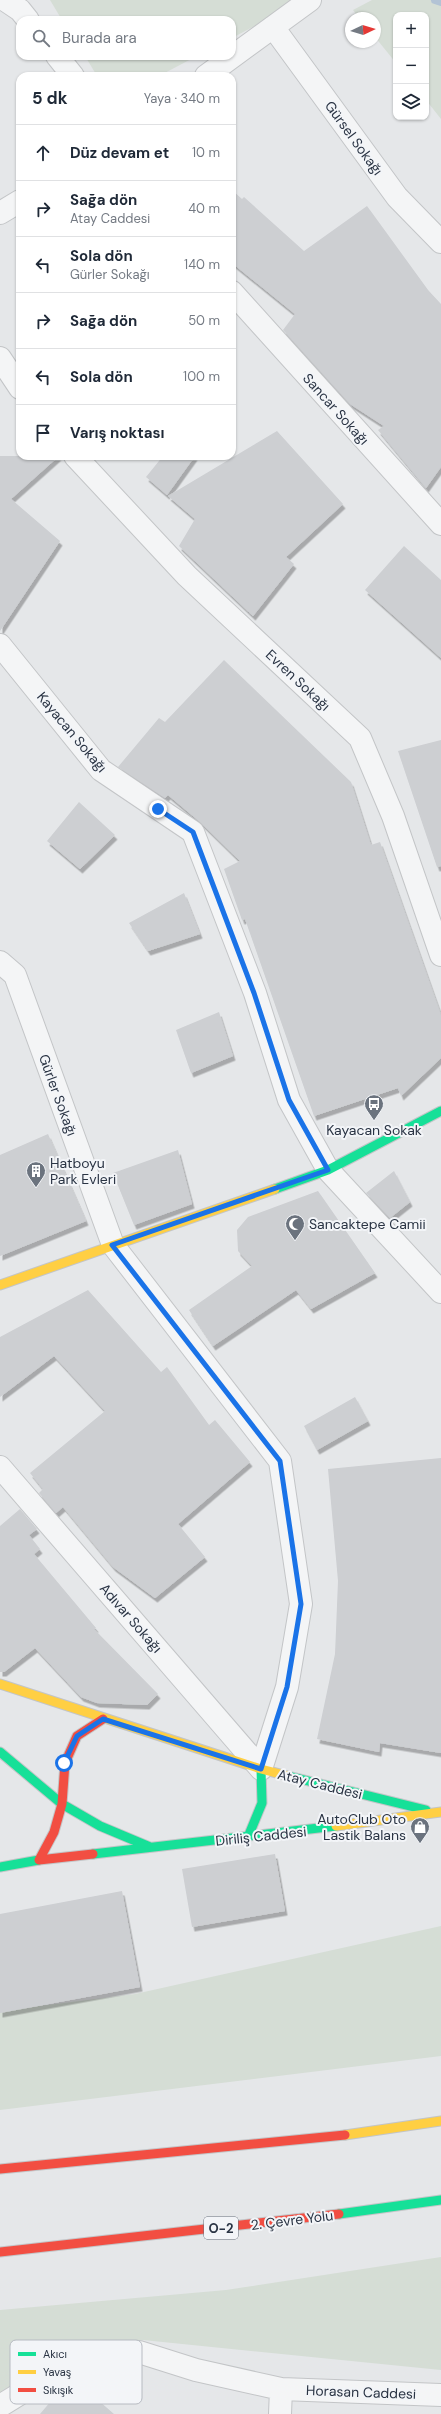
<!DOCTYPE html>
<html lang="tr">
<meta charset="utf-8">
<style>
body{margin:0;font-family:"DM Sans",sans-serif;background:#f2f2f3;color:#1f2937}
.controls{position:absolute;right:12px;top:12px;display:grid;overflow:hidden;border-radius:8px;box-shadow:0 1px 3px #0004}
.controls button{width:36px;height:36px;display:grid;place-items:center;padding:0;border:0;border-bottom:1px solid #e0e1e3;background:#fff;color:#1f2937;font:20px sans-serif}
.compass{position:absolute;left:345px;top:12px;width:36px;height:36px;border-radius:50%;background:#fff;box-shadow:0 1px 3px #0004;rotate:86deg}
.stop{position:absolute;width:12px;height:12px;margin:-9px;border:3px solid #1a73e8;border-radius:50%;background:#fff}
.stop.end{background:#1a73e8;border-color:#fff;box-shadow:0 1px 4px #0008}
.list{margin:0;padding:0;list-style:none}
h2{display:flex;justify-content:space-between;align-items:center;height:52px;margin:0;padding:0 16px;font-size:17px}
h2 small{font-size:13px;font-weight:400;color:#747a83}
.list li{display:grid;grid-template-columns:26px 1fr auto;gap:12px;align-items:center;box-sizing:border-box;height:56px;padding:0 16px;border-top:1px solid #e0e1e3}
.list b{display:block;font-size:15px;white-space:nowrap}
.list p{margin:0;font-size:13px;white-space:nowrap;color:#747a83}
.list em{font-size:13px;font-style:normal;color:#747a83}
.icon{flex:none;width:22px;height:22px;fill:none;stroke:currentColor;stroke-width:2;stroke-linecap:round;stroke-linejoin:round}
.map{position:relative;flex:none;width:441px;height:2414px;overflow:hidden}
.search{position:absolute;background:#fff;box-shadow:0 1px 3px #0004;left:16px;top:16px;width:220px;height:44px;display:flex;align-items:center;gap:10px;box-sizing:border-box;padding:0 14px;border-radius:12px;color:#747a83;font-size:15px}
.panel{position:absolute;background:#fff;box-shadow:0 1px 3px #0004;left:16px;top:72px;width:220px;height:388px;border-radius:12px}
.map>svg:first-child{display:block}
.green{fill:#d5ddd5}
.lines{fill:none;stroke-linecap:round;stroke-linejoin:round}
.stream{stroke:#b3c3d5;stroke-width:8}
.building{fill:#cdcfd2;filter:url(#shadow)}
.street-casing{stroke:#c3c5c7;stroke-width:24}
.fast-casing{stroke:#c3c5c7;stroke-width:11}
.slow-casing{stroke:#c3c5c7;stroke-width:11}
.jam-casing{stroke:#c3c5c7;stroke-width:11}
.street{stroke:#f4f5f6;stroke-width:22}
.fast{stroke:#16e098;stroke-width:9}
.slow{stroke:#ffcf43;stroke-width:9}
.jam{stroke:#f24e42;stroke-width:9}
.route{stroke:#1a73e8;stroke-width:5}
.labels{text-anchor:middle;stroke-width:4;stroke-linejoin:round;paint-order:stroke}
.shield{fill:#f3f5f8;stroke:#666e7a;stroke-width:1}
.shield-label{font-size:13px;font-weight:bold;fill:#2a3444}
.street-label{font-size:14px;fill:#2a3444;stroke:#f3f5f8}
.poi-label{font-size:14px;fill:#2a3444;stroke:#f3f5f8;text-anchor:start}
.key{fill:#f3f5f8;stroke:#b7bbc2;stroke-width:1}
.key-label{font-size:11px;fill:#2a3444}
</style>
<div class="map">
<svg width="441" height="2414" viewBox="0 0 441 2414">
<defs>
<filter id="shadow"><feDropShadow dx="2.5" dy="4.5" stdDeviation="0" flood-color="#0004"/></filter>
</defs>
<rect width="100%" height="100%" fill="#e5e7e9"/>
<!-- green -->
<path class="green" d="M50,0H291L262,22L232,38V20H62Z
M372,0H441V119L426,100V15H396V63L375,37V18H359L353,10Z
M85,56H197L159,76H97Z
M441,1926V2056L0,2110V2011L135,1994Z
M441,2257V2370L143,2340L56,2355L0,2405V2310L226,2290Z"/>
<g class="lines">
<!-- stream -->
<path class="stream" d="M435,0L441,2"/>
</g>
<!-- building -->
<path class="building" d="M232,190L242,199L244,197L304,251L367,206L428,290L441,304V467L426,488L378,430L384,426L350,404L283,330L295,314L232,263Z
M277,431L343,504L286,557L294,564L253,616L179,546L195,519L168,496Z
M0,456H59L11,499L60,541L0,631Z
M163,456H195L167,495L146,477Z
M404,546L441,580V658L365,590Z
M224,660L351,782L371,845L380,842L441,1015V1058L401,1096L398,1088L314,1116L245,919L242,920L224,869L240,861L200,822L168,795L165,798L118,767L159,718L165,722Z
M441,740V866L437,867L398,751Z
M79,802L115,835L80,869L47,841Z
M184,893L200,934L148,951L129,923Z
M219,1012L233,1056L191,1073L176,1030Z
M48,1134L86,1221L0,1256V1155Z
M178,1150L192,1204L134,1225L113,1173Z
M394,1171L410,1202L390,1218L366,1193Z
M318,1191L375,1273L311,1309L296,1290L213,1346L189,1310L252,1266L238,1251L237,1230L248,1217Z
M88,1290L161,1372L167,1367L209,1425L215,1420L250,1462L178,1524L205,1557L155,1598L113,1567L63,1507L56,1513L39,1493L43,1489L30,1473L105,1411L54,1356L0,1397V1337Z
M355,1397L368,1421L317,1450L304,1426Z
M441,1458V1753L380,1743L379,1752L317,1739L335,1654L338,1581L328,1469Z
M20,1509L37,1529L29,1535L40,1549L34,1554L96,1628L94,1629L158,1694L147,1705L97,1703L81,1697L35,1648L4,1672H0V1526Z
M275,1854L285,1911L192,1927L182,1869Z
M122,1891L140,1987L0,2013V1914Z
M75,2380L114,2414H40L68,2381Z"/>
<g class="lines">
<!-- street casing -->
<g class="street-casing">
<path id="street" d="M5,0L20,10L28,20
M273,27L397,197L441,242
M57,56L73,76
M206,76L310,0
M0,213L20,201
M232,292L441,524
M0,358L20,388
M75,456L187,576L360,738L393,816L441,955
M0,645L101,770L193,832L255,993L289,1100L328,1170L441,1292
M0,962L15,975L113,1245L280,1461L301,1604L287,1687L261,1769
M0,1467L261,1769
M281,2389L441,2395
M0,2406L57,2371L139,2352L196,2370L281,2389L280,2414"/>
</g>
<!-- fast casing -->
<g class="fast-casing">
<path id="fast" d="M275,1189L328,1170L441,1111
M0,1752L62,1804L100,1826L150,1847
M288,1776L426,1810
M248,1837L262,1803L261,1769
M93,1854L336,1826
M0,1867L39,1860
M339,2214L441,2200"/>
</g>
<!-- slow casing -->
<g class="slow-casing">
<path id="slow" d="M0,1285L275,1189
M0,1684L261,1769L288,1776
M336,1826L441,1812
M345,2135L441,2121"/>
</g>
<!-- jam casing -->
<g class="jam-casing">
<path id="jam" d="M93,1854L39,1860L54,1832L62,1804L65,1763L77,1736L103,1719
M0,2169L345,2135
M0,2252L339,2214"/>
</g>
<!-- street -->
<use href="#street" class="street"/>
<!-- fast -->
<use href="#fast" class="fast"/>
<!-- slow -->
<use href="#slow" class="slow"/>
<!-- jam -->
<use href="#jam" class="jam"/>
</g>
<g class="lines">
<!-- route -->
<path class="route" d="M64,1763L77,1736L103,1719L261,1769L287,1687L301,1604L280,1461L112,1245L328,1170L289,1100L254,993L193,832L158,809"/>
</g>
<!-- icons -->
<defs>
<g id="bus-pin" transform="scale(1)"><path d="M0 17L-7.5 6A9.5 9.5 0 1 1 7.5 6Z" fill="#6b737e" stroke="#f3f5f8"/><path d="M-5-6H5V4H4V6H2V4H-2V6H-4V4H-5ZM-3.5-4V0h7V-4ZM-3.5 1.2v1.5H-2V1.2ZM2 1.2v1.5H3.5V1.2Z" fill="#fff"/></g>
<g id="building-pin" transform="scale(1)"><path d="M0 17L-7.5 6A9.5 9.5 0 1 1 7.5 6Z" fill="#6b737e" stroke="#f3f5f8"/><path d="M-4-6H4V6H1V3H-1V6H-4ZM-2.5-4.3h1.7v1.8h-1.7ZM.8-4.3h1.7v1.8H.8ZM-2.5-1h1.7V.8h-1.7ZM.8-1h1.7V.8H.8Z" fill="#fff"/></g>
<g id="mosque-pin" transform="scale(1)"><path d="M0 17L-7.5 6A9.5 9.5 0 1 1 7.5 6Z" fill="#6b737e" stroke="#f3f5f8"/><path d="M3.5-4.9A6 6 0 1 0 3.5 4.9A5 5 0 1 1 3.5-4.9Z" fill="#fff"/></g>
<g id="shop-pin" transform="scale(1)"><path d="M0 17L-7.5 6A9.5 9.5 0 1 1 7.5 6Z" fill="#6b737e" stroke="#f3f5f8"/><path d="M-5-2.5h2.3a2.7 3.5 0 0 1 5.4 0H5L5.5 6h-11ZM-1.5-2.5h3a1.5 2.3 0 0 0-3 0Z" fill="#fff"/></g>
</defs>
<g fill-rule="evenodd">
<use href="#bus-pin" x="374" y="1104"/>
<use href="#building-pin" x="36" y="1171"/>
<use href="#mosque-pin" x="295" y="1224"/>
<use href="#shop-pin" x="420" y="1827"/>
</g>
<g class="labels">
<!-- shield labels -->
<rect class="shield" x="204" y="2217" width="34" height="22" rx="3"/>
<g class="shield-label">
<text x="221" y="2233">O-2</text>
</g>
<!-- street labels -->
<g class="street-label">
<text transform="translate(354 138) rotate(54)" y="5">Gürsel Sokağı</text>
<text transform="translate(336 409) rotate(48)" y="5">Sancar Sokağı</text>
<text transform="translate(298 680) rotate(43)" y="5">Evren Sokağı</text>
<text transform="translate(72 732) rotate(50)" y="5">Kayacan Sokağı</text>
<text transform="translate(58 1095) rotate(70)" y="5">Gürler Sokağı</text>
<text transform="translate(131 1618) rotate(49)" y="5">Adıvar Sokağı</text>
<text transform="translate(320 1784) rotate(14)" y="5">Atay Caddesi</text>
<text transform="translate(261 1836) rotate(-6)" y="5">Diriliş Caddesi</text>
<text transform="translate(292 2220) rotate(-7)" y="5">2. Çevre Yolu</text>
<text transform="translate(361 2392) rotate(2)" y="5">Horasan Caddesi</text>
</g>
<!-- poi labels -->
<g class="poi-label">
<text x="374" y="1135" text-anchor="middle">Kayacan Sokak</text>
<text x="50" y="1168">Hatboyu<tspan x="50" dy="16">Park Evleri</tspan></text>
<text x="309" y="1229">Sancaktepe Camii</text>
<text x="406" y="1824" text-anchor="end">AutoClub Oto<tspan x="406" dy="16">Lastik Balans</tspan></text>
</g>
</g>
<!-- legend -->
<rect x="10" y="2340" width="132" height="64" rx="6" class="key"/>
<rect x="18" y="2352" width="18" height="4" fill="#16e098"/>
<rect x="18" y="2370" width="18" height="4" fill="#ffcf43"/>
<rect x="18" y="2388" width="18" height="4" fill="#f24e42"/>
<g class="key-label">
<text x="43" y="2358">Akıcı</text>
<text x="43" y="2376">Yavaş</text>
<text x="43" y="2394">Sıkışık</text>
</g>
</svg>
<div class="controls">
<button>+</button>
<button>−</button>
<button><svg class="icon" aria-label="layers" viewBox="0 0 24 24"><path d="M12 4l9 5-9 5-9-5zM3 14l9 5 9-5"/></svg></button>
</div>
<svg class="compass" viewBox="-18 -18 36 36"><path d="M0-13l5 13h-10z" fill="#e53935"/><path d="M0 13l5-13h-10z" fill="#747a83"/></svg>
<div class="stop" style="left:64px;top:1763px"></div>
<div class="stop end" style="left:158px;top:809px"></div>
<div class="search"><svg class="icon" aria-label="search" viewBox="0 0 24 24"><circle cx="10" cy="10" r="6"/><path d="M15 15l6 6"/></svg>Burada ara</div>
<section class="panel">
<h2>5 dk<small>Yaya · 340 m</small></h2>
<ul class="list">
<li><svg class="icon" aria-label="ahead" viewBox="0 0 24 24"><path d="M12 20V5M6 11l6-6 6 6"/></svg><div><b>Düz devam et</b></div><em>10 m</em></li>
<li><svg class="icon" aria-label="right" viewBox="0 0 24 24"><path d="M7 20v-9h11M14 6l5 5-5 5"/></svg><div><b>Sağa dön</b><p>Atay Caddesi</p></div><em>40 m</em></li>
<li><svg class="icon" aria-label="left" viewBox="0 0 24 24"><path d="M17 20v-9H6M10 6l-5 5 5 5"/></svg><div><b>Sola dön</b><p>Gürler Sokağı</p></div><em>140 m</em></li>
<li><svg class="icon" aria-label="right" viewBox="0 0 24 24"><path d="M7 20v-9h11M14 6l5 5-5 5"/></svg><div><b>Sağa dön</b></div><em>50 m</em></li>
<li><svg class="icon" aria-label="left" viewBox="0 0 24 24"><path d="M17 20v-9H6M10 6l-5 5 5 5"/></svg><div><b>Sola dön</b></div><em>100 m</em></li>
<li><svg class="icon" aria-label="arrive" viewBox="0 0 24 24"><path d="M6 21V4h12l-3 4 3 4H6"/></svg><div><b>Varış noktası</b></div></li>
</ul>
</section>
</div>
